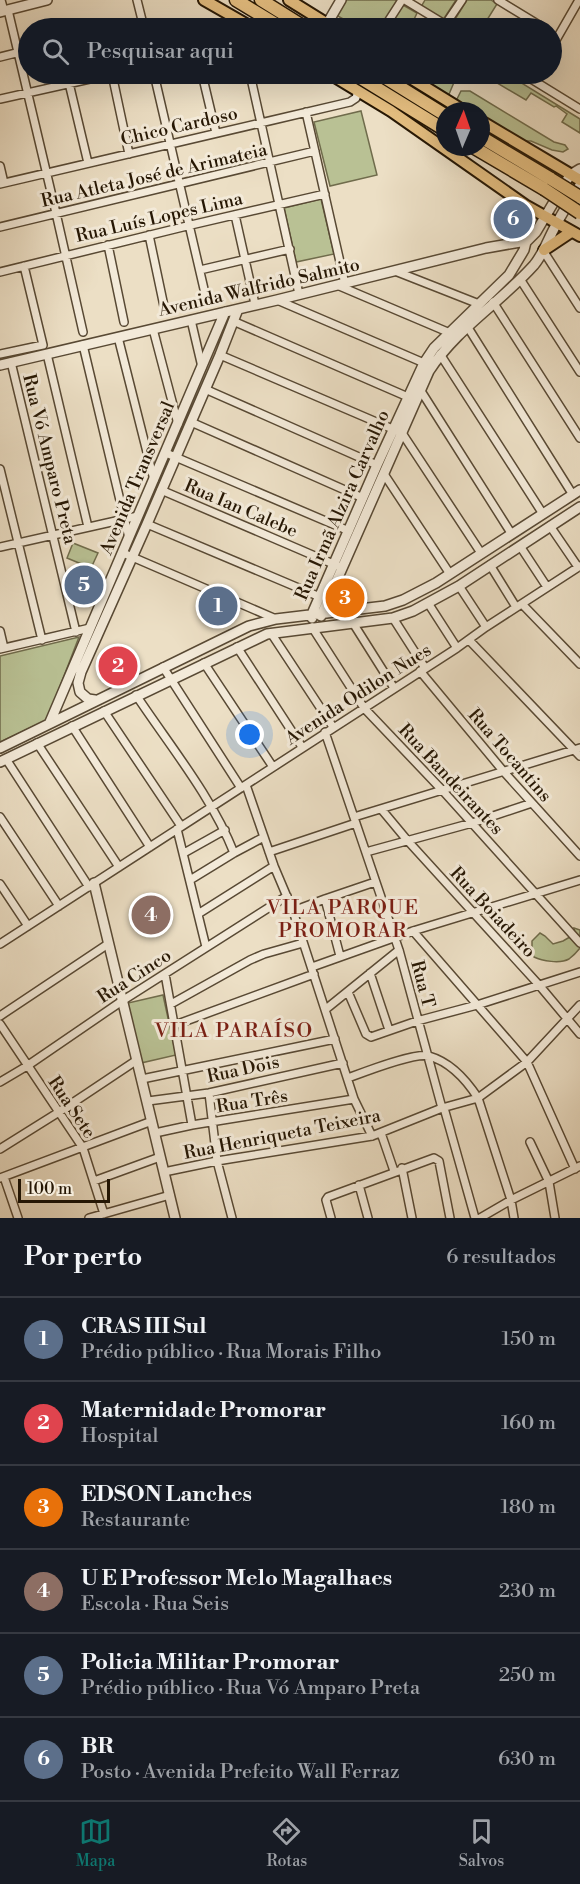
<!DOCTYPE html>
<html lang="pt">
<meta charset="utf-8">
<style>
body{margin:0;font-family:"Libre Bodoni",serif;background:#242831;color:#f1f3f6}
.compass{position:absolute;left:436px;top:102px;width:54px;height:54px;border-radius:50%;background:#171b24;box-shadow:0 6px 24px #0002;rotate:2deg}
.scale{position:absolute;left:18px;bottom:15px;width:92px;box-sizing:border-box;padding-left:6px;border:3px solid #261704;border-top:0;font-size:16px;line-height:21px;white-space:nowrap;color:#261704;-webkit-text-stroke:4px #f3ead9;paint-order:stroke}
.you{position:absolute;left:250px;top:735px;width:21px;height:21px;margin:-15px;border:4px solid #fff;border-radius:50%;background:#1a73e8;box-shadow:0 0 0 9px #1a73e833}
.badge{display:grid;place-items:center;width:39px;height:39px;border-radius:50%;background:#0f766e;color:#fff;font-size:20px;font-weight:700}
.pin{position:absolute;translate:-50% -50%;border:3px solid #fff;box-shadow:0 2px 6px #0006}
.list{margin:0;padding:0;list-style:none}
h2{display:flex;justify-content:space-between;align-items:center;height:78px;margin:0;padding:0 24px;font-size:26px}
h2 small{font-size:20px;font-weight:400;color:#9ea1a6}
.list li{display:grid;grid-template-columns:39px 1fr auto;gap:18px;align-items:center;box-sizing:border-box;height:84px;padding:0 24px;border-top:2px solid #363941}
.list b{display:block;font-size:22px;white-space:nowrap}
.list p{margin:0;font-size:20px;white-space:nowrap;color:#9ea1a6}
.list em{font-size:20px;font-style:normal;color:#9ea1a6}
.icon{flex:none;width:33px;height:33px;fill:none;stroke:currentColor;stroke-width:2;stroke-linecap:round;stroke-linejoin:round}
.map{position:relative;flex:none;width:580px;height:1218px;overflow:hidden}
.search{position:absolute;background:#171b24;box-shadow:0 6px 24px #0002;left:18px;right:18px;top:18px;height:66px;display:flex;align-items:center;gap:15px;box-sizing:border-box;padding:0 21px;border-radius:33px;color:#9ea1a6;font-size:22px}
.sheet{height:582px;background:#171b24}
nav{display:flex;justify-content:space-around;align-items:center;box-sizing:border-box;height:84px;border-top:2px solid #363941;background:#171b24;font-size:16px;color:#9ea1a6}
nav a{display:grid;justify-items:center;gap:3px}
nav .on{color:#0f766e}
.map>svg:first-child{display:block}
.green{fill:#b9c194;stroke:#706c4c;stroke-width:1.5}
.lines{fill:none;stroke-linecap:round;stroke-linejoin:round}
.minor-casing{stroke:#584934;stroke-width:10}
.tertiary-casing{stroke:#584934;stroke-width:12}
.primary-casing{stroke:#261704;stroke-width:14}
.trunk-casing{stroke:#261704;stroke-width:15}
.minor{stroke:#f3ead9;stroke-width:7}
.tertiary{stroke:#f3ead9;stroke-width:9}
.primary{stroke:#e6c082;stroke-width:10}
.trunk{stroke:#e6c082;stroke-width:12}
.trunk-bridge-casing{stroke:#261704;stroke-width:15;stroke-linecap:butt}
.trunk-bridge{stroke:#e6c082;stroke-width:12}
.labels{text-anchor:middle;stroke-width:6;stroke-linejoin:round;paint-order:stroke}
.street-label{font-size:18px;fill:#261704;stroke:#f3ead9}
.neighbourhood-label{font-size:20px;letter-spacing:1.5px;fill:#7a1f14;stroke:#f3ead9}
</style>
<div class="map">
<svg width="580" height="1218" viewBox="0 0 580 1218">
<rect width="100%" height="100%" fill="#ecdfc5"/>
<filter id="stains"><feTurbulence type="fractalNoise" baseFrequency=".00333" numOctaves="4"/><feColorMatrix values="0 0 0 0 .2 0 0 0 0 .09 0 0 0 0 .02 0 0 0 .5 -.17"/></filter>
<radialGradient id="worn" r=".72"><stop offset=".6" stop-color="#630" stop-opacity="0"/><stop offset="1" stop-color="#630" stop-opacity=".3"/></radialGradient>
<!-- green -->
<path class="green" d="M346,0H395L398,1L381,28H359L336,15Z
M425,0H456L443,20L421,7Z
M467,0H491L497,4L482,28H458L452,24Z
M403,5L417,13L410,28H388Z
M421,74H465L455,80L447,99L417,80Z
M482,74H507L580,119V133L562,122L567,114L556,106L554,107L531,93L526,100Z
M461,91H470L554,142L565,145L568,149L563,152L552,150L531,141H520L481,118V111C471,111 460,110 457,99Z
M361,111L377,175L330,186L314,122Z
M321,199L334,254L296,262L284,208Z
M73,543L98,553L91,568L67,558Z
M79,637L47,720L0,742V656Z
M574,928L580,930V948C577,952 573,956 569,959C560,964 542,961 534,957L532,952V941L540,933L545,936L553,944L563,941L575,934Z
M163,995L176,1055L141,1063L128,1003Z"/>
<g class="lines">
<!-- minor casing -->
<g class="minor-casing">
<path id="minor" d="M1,0L4,11
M137,0L144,28
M405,0L451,28
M498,0L544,28
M8,10L56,213L83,332
M115,28L142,22
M353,28L359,26L363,28
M384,28L402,0
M443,28L462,0
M552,47L579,0
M0,57L28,50
M154,74L207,302
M202,74L216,133
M250,74L299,294
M523,74L580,109
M69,83L88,163
M0,99L112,74L129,154
M306,112L345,284
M0,166L4,183
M0,184L350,102L356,98L358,90
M235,215L255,304
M0,227L315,151
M149,235L165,311
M108,245L124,322
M544,252L580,308
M200,270L290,249
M395,271L479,304
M0,272L191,225L325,194
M520,279L580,372
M337,285L450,333
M277,300L424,363
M493,302L580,438
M191,320L202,367
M233,321L408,397
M467,326L573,495
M153,329L178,424
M118,337L154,480
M83,345L129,538
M0,354L43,345L24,266
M47,354L88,527
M440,354L543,514
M220,355L402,433L481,553
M11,362L76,632
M205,389L377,465
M421,391L511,533
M191,422L363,498
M166,453L349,531
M0,469L42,640
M384,474L450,574
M161,490L338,566
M147,524L320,597
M550,526L578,567
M520,546L547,587
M0,547L138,516
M123,553L276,619
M490,565L516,607
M459,586L486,627
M428,603L457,648
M522,604L580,664
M393,618L425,668
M353,623L394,688
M312,627L364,708L443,791L580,943
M0,631L4,648
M271,633L333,727
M469,640L580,756
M237,647L302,747
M0,649L90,628
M204,663L273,767
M163,667L241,788
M420,671L504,772L580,856
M136,695C170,746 212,797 234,853
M104,711L181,826
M72,726L150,847
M325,732L399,950L442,1108
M37,743L119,867
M6,759L89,887
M246,785L274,866L293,911L354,1099L372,1136
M382,810L407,840L539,985L580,1034
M0,817L59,906
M354,817L580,748
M177,829L206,947
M269,852L356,823
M366,852L472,823L532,803
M184,853L225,830
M190,880L234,853L264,837
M0,884L28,926
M325,899L340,956
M293,911L325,899L375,882
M198,914L274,866
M413,931L527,1062L575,1169
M0,944L457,648L486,627L580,566
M312,967L413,931L580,880
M370,973L389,1030
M165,974L192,1125
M348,992L366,1034L371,1037L417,1021L477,1005L580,972
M171,1004L250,960L264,954L303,943
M326,1009L399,950
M0,1016L108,944
M0,1024L83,1148L104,1214
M175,1025L314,974
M348,1078C364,1072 415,1052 429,1056C450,1062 467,1081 478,1098L511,1200L514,1218
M142,1079L335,1039
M0,1082L27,1066L122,1001L287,896
M209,1093L217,1161L232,1218
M148,1101L209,1093L343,1063
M444,1108L475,1218
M155,1133L192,1125L354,1099
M381,1133L394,1171
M530,1142L549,1182L555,1218
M0,1149L59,1112L137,1060
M402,1168L412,1218
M164,1172L217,1161L372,1136L442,1108L478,1098L527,1062L580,1005
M4,1177L18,1218
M0,1178L152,1121
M94,1181L160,1157
M359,1185L368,1218
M89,1218L170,1195
M331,1218L326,1200L328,1197L434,1158L439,1161L450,1218
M480,1218L511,1200L580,1166"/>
</g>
<!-- tertiary casing -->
<g class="tertiary-casing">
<path id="tertiary" d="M0,12L47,0
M327,24L341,0
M0,365L277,300L486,248L526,241
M321,616L429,371C457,328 500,303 534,265C544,253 548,239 556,225C563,211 572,198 580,185
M312,618V614L377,465L424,363L434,348L509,275L524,250L526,242L536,232L570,175L580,169
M95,700L88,699L80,692L78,683L81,672L147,524L220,355L238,309
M50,722L225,312
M0,748L249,626L276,619L385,606L403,600L436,583L580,490
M0,762L267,634L393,618L413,611L459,586L580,507
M94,883L175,1218"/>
</g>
<!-- primary casing -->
<g class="primary-casing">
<path id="primary" d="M204,0L253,28
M289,0L334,28
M330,74L391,111L525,205L580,236
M404,74L464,111
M481,121L580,180
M544,250L571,232"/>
</g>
<!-- trunk casing -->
<g class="trunk-casing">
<path id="trunk" d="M236,0L282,28
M261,0L306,28
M354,74L445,130
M379,74L445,115
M481,137L551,179
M473,147L544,189"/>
</g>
<!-- minor -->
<use href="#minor" class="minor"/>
<!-- tertiary -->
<use href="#tertiary" class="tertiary"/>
<!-- primary -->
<use href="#primary" class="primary"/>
<!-- trunk -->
<use href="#trunk" class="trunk"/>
<!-- trunk-bridge casing -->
<g class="trunk-bridge-casing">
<path id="trunk-bridge" d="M551,179L580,197
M544,189L580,213"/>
</g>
<!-- trunk-bridge -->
<use href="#trunk-bridge" class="trunk-bridge"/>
</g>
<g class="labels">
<!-- street labels -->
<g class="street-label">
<text transform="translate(179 126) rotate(-13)" y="6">Chico Cardoso</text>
<text transform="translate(154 175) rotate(-13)" y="6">Rua Atleta José de Arimateia</text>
<text transform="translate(159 217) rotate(-13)" y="6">Rua Luís Lopes Lima</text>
<text transform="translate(259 287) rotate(-13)" y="6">Avenida Walfrido Salmito</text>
<text transform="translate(50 459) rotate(76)" y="6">Rua Vó Amparo Preta</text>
<text transform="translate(137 478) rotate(-67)" y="6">Avenida Transversal</text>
<text transform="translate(342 505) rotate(-66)" y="6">Rua Irmã Alzira Carvalho</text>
<text transform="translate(241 508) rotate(23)" y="6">Rua Ian Calebe</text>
<text transform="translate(358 694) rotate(-33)" y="6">Avenida Odilon Nues</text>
<text transform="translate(510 755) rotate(49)" y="6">Rua Tocantins</text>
<text transform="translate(451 779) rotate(47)" y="6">Rua Bandeirantes</text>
<text transform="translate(493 912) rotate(47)" y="6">Rua Boiadeiro</text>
<text transform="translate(134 976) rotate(-33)" y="6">Rua Cinco</text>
<text transform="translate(423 984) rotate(75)" y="6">Rua T</text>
<text transform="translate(243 1069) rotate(-12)" y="6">Rua Dois</text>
<text transform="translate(252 1101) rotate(-9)" y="6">Rua Três</text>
<text transform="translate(72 1107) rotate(56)" y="6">Rua Sete</text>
<text transform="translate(282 1134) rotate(-11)" y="6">Rua Henriqueta Teixeira</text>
</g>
<!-- neighbourhood labels -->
<g class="neighbourhood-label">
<text x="343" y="914">VILA PARQUE<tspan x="343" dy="23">PROMORAR</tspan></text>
<text x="234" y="1037">VILA PARAÍSO</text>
</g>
</g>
<rect width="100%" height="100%" filter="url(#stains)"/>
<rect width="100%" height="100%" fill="url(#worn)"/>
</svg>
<svg class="compass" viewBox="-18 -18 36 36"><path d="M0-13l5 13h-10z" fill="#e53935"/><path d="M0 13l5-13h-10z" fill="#9ea1a6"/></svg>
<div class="scale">100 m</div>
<div class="you"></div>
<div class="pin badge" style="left:218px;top:606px;background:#5c6f8a">1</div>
<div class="pin badge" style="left:118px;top:666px;background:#e0444e">2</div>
<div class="pin badge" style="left:345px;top:598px;background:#e8710a">3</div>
<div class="pin badge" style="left:151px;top:915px;background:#8d6e63">4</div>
<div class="pin badge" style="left:84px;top:585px;background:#5c6f8a">5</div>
<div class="pin badge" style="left:513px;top:219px;background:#5c6f8a">6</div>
<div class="search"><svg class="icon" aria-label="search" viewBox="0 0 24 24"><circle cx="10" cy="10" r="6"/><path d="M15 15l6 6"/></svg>Pesquisar aqui</div>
</div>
<section class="sheet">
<h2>Por perto<small>6 resultados</small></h2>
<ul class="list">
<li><span class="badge" style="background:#5c6f8a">1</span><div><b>CRAS III Sul</b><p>Prédio público · Rua Morais Filho</p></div><em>150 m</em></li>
<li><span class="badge" style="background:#e0444e">2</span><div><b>Maternidade Promorar</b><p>Hospital</p></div><em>160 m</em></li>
<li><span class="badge" style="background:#e8710a">3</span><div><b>EDSON Lanches</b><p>Restaurante</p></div><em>180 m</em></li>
<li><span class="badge" style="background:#8d6e63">4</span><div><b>U E Professor Melo Magalhaes</b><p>Escola · Rua Seis</p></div><em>230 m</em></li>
<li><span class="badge" style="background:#5c6f8a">5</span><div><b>Policia Militar Promorar</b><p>Prédio público · Rua Vó Amparo Preta</p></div><em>250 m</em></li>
<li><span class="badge" style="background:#5c6f8a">6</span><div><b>BR</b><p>Posto · Avenida Prefeito Wall Ferraz</p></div><em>630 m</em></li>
</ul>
</section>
<nav>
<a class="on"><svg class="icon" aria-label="map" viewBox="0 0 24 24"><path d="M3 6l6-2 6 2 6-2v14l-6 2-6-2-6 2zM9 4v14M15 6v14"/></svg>Mapa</a>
<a><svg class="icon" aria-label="directions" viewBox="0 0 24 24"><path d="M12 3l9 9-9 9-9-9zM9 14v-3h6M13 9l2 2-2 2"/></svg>Rotas</a>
<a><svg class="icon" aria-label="saved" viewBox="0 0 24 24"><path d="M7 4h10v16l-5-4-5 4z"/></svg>Salvos</a>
</nav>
